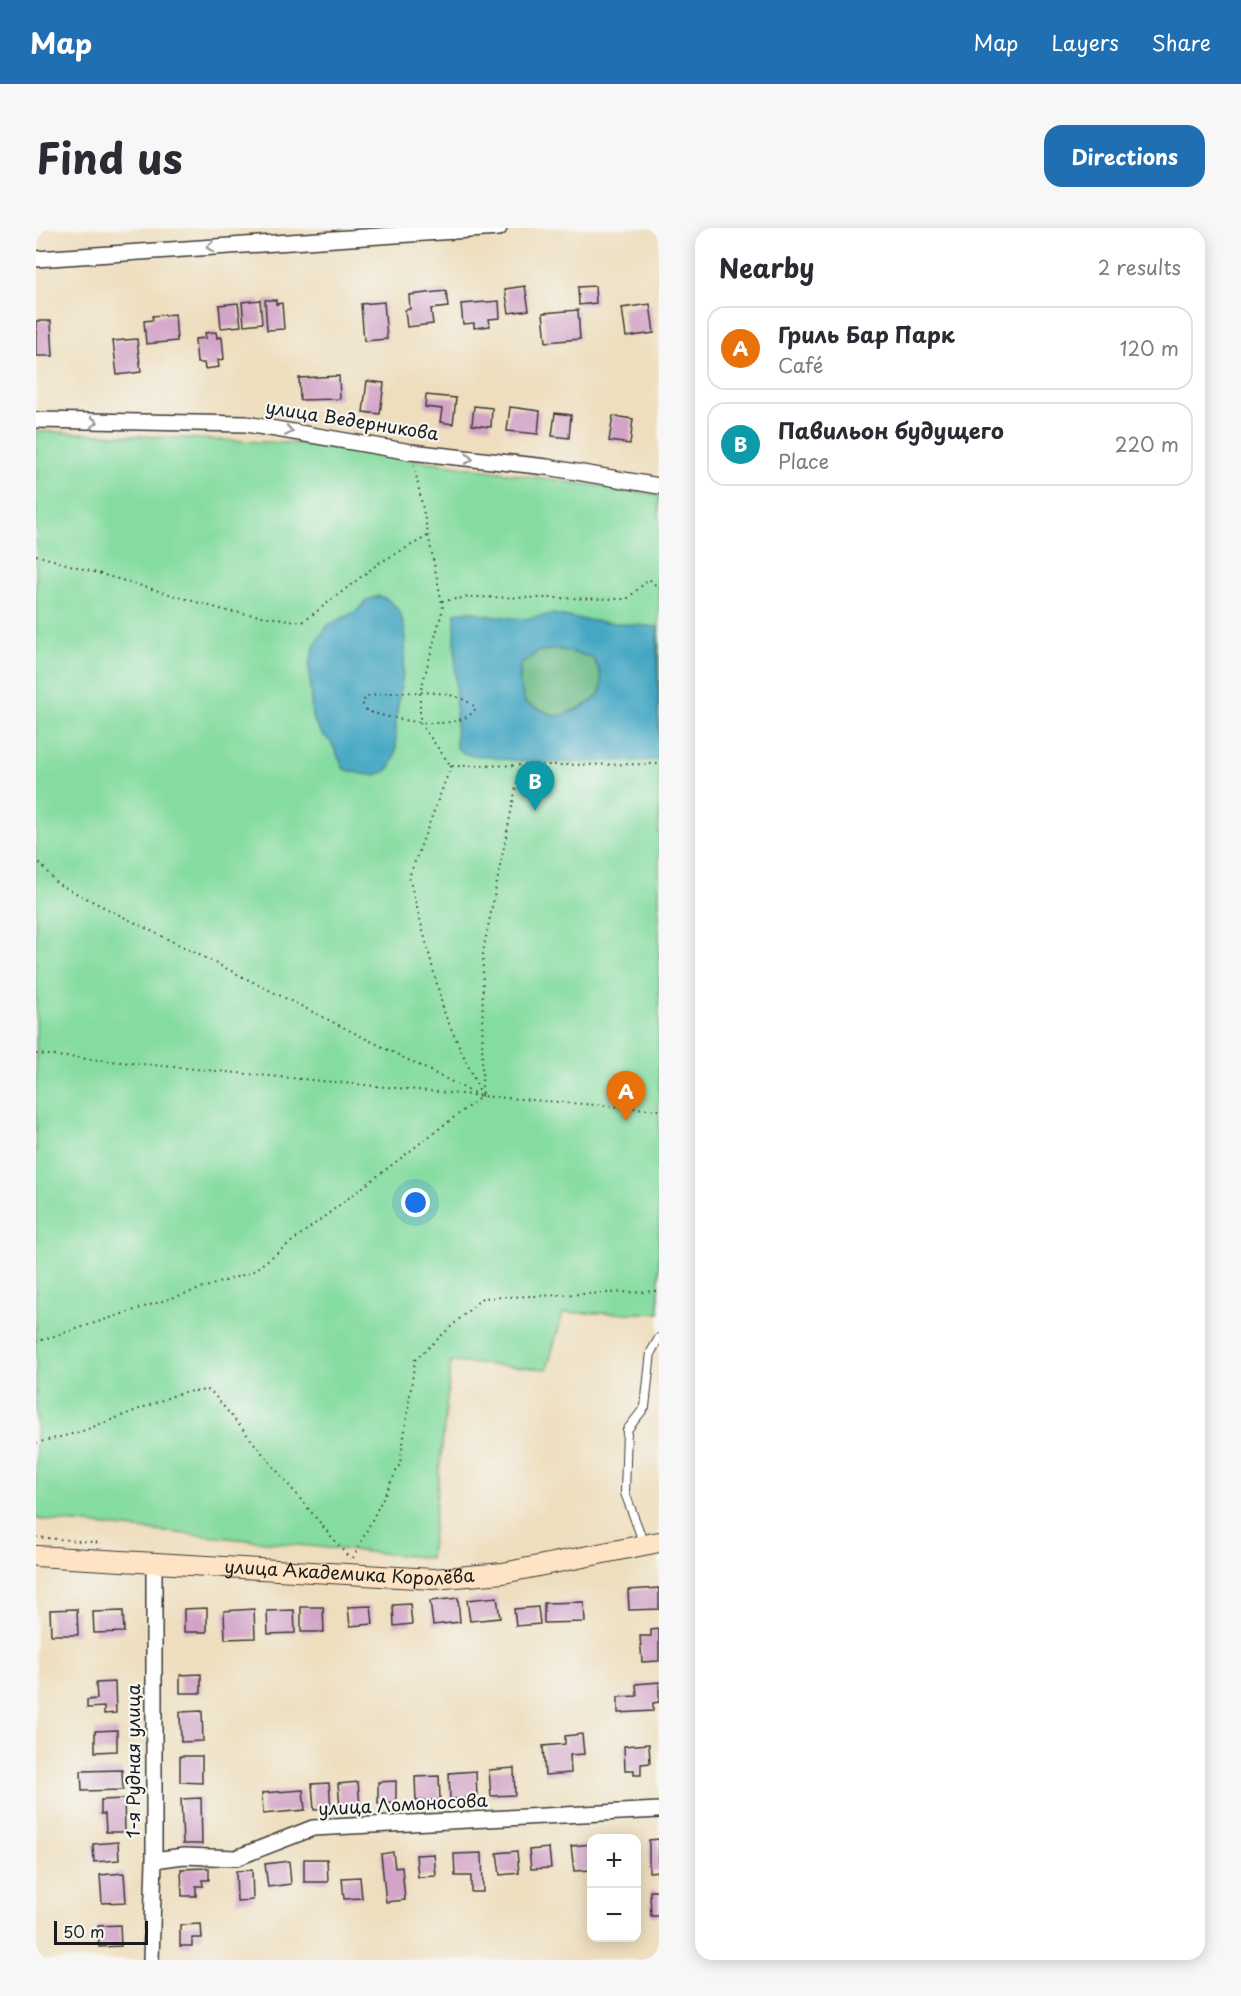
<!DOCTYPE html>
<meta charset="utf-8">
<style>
body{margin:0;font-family:"Playpen Sans",sans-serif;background:#f7f7f7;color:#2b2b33}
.controls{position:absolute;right:18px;bottom:18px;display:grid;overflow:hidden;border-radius:12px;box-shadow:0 3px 15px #0003}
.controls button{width:54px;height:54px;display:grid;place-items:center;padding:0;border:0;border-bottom:2px solid #e1e1e2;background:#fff;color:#2b2b33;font:30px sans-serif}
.scale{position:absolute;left:18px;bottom:15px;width:94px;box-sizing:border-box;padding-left:6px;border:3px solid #1c1c1c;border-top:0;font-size:16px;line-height:21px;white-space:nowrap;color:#1c1c1c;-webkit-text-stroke:4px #f6f6f2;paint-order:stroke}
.you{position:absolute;left:380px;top:975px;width:21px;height:21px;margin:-15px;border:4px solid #fff;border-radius:50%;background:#1a73e8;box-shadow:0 0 0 9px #1a73e833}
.badge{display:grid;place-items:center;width:39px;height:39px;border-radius:50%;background:#1f6fb2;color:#fff;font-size:20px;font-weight:700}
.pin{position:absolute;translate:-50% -50px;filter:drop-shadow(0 2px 3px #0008)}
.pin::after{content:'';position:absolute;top:32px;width:21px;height:18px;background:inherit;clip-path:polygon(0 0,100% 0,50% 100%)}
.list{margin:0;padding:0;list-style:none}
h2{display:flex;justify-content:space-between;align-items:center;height:78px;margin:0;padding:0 24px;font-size:26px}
h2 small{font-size:20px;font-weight:400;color:#7c7c81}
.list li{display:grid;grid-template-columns:39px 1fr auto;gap:18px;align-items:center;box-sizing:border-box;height:84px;margin:0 12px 12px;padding:0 12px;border:2px solid #e1e1e2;border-radius:18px}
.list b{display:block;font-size:22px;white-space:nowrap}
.list p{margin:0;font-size:20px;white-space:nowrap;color:#7c7c81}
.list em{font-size:20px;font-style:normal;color:#7c7c81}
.map{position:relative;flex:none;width:623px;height:1732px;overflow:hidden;border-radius:18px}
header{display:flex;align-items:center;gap:36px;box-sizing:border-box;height:84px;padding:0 30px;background:#1f6fb2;color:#fff}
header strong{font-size:28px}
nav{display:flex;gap:33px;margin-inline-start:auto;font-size:21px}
.intro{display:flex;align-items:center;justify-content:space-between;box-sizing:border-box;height:144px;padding:0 36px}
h1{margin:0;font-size:42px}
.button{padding:15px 27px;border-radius:18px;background:#1f6fb2;color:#fff;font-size:21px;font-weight:700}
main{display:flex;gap:36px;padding:0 36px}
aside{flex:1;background:#fff;border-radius:18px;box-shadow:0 3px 15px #0003}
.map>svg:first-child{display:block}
.green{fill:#85dca0;stroke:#507c5e;stroke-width:1.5}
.forest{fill:#6cbc86;stroke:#446c51;stroke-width:1.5}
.water{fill:#44a7c3;stroke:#306270;stroke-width:1.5;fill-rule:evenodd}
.building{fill:#d3a4c8}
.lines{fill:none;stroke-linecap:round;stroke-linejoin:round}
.lane-casing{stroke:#3c3934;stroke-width:10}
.street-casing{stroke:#3c3934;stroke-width:18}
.secondary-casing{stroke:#3c3934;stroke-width:22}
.path{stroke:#3c3934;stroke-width:2;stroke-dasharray:1.5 4.5;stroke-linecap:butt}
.lane{stroke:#fff;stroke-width:8}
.street{stroke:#fff;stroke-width:15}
.secondary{stroke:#fee4c5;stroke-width:20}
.oneway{stroke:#999}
.labels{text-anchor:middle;stroke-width:4.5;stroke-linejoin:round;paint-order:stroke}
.street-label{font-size:18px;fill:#1c1c1c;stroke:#f6f6f2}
</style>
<header>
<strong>Map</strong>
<nav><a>Map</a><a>Layers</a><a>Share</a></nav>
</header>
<div class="intro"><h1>Find us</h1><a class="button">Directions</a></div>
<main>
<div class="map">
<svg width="623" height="1732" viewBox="0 0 623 1732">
<rect width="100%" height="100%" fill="#f6f6f2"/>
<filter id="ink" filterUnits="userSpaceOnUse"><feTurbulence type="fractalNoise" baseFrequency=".0167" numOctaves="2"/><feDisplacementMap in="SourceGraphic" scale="12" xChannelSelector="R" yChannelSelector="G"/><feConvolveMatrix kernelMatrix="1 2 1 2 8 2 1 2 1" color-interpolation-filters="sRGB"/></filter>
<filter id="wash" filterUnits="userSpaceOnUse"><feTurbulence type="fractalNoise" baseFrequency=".008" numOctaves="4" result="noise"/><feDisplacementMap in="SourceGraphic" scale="24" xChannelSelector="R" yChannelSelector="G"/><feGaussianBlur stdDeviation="1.35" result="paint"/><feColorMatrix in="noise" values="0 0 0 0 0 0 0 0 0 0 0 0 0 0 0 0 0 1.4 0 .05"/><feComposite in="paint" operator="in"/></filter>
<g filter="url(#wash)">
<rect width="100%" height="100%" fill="#eedebe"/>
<!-- green -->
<path class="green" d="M0,203L270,216L623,267V1085H527L511,1141L415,1134L394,1330L0,1291Z"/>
<!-- forest -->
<path class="forest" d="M522,421L556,429C582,469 553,476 521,489L489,475L484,457V436L503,423Z"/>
<!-- water -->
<path class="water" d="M343,368C388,381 362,460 360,491C359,506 364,529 352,541C341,552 321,545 308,541L295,514L286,506L276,490L273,437L279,416L292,397L321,383L331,372Z
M435,383L448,387L488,391L517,386L549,392L621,399L623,532L500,535L429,526L420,519L419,385ZM522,421L556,429C582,469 553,477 521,489L489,475L484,456V437L503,423Z"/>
<g id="blocks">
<!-- building -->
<path class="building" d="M489,58L493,82L473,85L469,61Z
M559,58L560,75L543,77L542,59Z
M410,63L412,79L395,81L397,96L371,99L369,82L374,81L373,67Z
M224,72L226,95L208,97L206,74Z
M229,72H240V76L246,75L248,101L231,102Z
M463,73L464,90L453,91L454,98L438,100V95L427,96L425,76Z
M348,74L351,111L328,113L325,76Z
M202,75L205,98L185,100L183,77Z
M614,76L618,105L590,109L586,80Z
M542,82L544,111L510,114L507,85Z
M139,86L141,113L110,116L108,93L117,92L116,88Z
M0,93H15L17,128H0Z
M180,104L181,110L186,109L188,131L182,132L183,139L169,141L168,135H161L159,111L170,110L169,105Z
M101,111L105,144L81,147L77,113Z
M303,148L304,171L264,172L263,150Z
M331,153L348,155L344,186L327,184Z
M390,167L420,170L417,196L404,194L406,181L389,179Z
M438,178L456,180L455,199L436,197Z
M474,179L504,183L502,206L471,203Z
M519,185L535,187L533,210L516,208Z
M577,188L597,191L594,216L573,213Z
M623,1360V1381L593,1382L592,1362Z
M461,1369L464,1390L434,1393L431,1372Z
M422,1370L424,1394L397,1397L394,1373Z
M548,1374L549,1394L508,1395V1375Z
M374,1376L376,1396L358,1398L357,1377Z
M335,1378L337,1396L314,1398L312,1379Z
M265,1379H287L288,1404H265Z
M502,1379L504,1396L480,1398L478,1381Z
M171,1380V1404H148V1381Z
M41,1381L42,1407H15L14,1382Z
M218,1381L219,1410L189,1411L188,1383Z
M258,1382L259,1405L232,1406L231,1383Z
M87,1383L88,1404L58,1405L57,1384Z
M623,1401V1433L606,1434L604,1408H615V1402Z
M165,1446V1465H144V1447Z
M79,1454L80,1485L68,1486V1479L51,1480V1472L61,1471L60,1455Z
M623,1454V1474L617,1475V1483L582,1485V1469L601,1468L600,1456Z
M166,1483L167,1513L145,1514L144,1484Z
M81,1502V1523L59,1524V1503Z
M546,1506L548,1526L534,1527L535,1545L509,1547L507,1518L529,1516V1508Z
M613,1516L614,1535L605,1536V1547H598V1542H589L588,1518Z
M144,1528H166V1555L144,1554Z
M478,1540L479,1567L455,1568L453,1542Z
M86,1542L87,1562L46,1563L45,1543Z
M440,1543L441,1570L414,1571L413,1545Z
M403,1548L404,1572L380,1573L379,1549Z
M360,1553V1575L342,1576V1554Z
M322,1554L324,1578L304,1579L302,1556Z
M293,1555L295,1581L278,1582L276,1556Z
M267,1562L269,1582L227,1586L226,1565Z
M165,1570L166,1616H147L145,1571Z
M88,1571L89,1604H70L69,1586H65V1572Z
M623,1611V1643L613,1644V1612Z
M82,1614L83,1632L58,1634L57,1616Z
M556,1616V1642L538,1643L535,1618Z
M513,1620L515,1640L495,1641L493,1622Z
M481,1623L483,1645L464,1647L461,1625Z
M357,1624L359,1640L366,1639L369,1672L350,1674L345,1626Z
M446,1625L447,1664H435V1648H419L418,1626Z
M398,1626L400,1648L382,1649L380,1627Z
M268,1631H291L292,1654H268Z
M253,1633L255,1656L232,1659L229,1636Z
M173,1640V1652H166L167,1658H160V1668H146L145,1641Z
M216,1642L217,1672L201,1673L200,1643Z
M88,1645L90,1674L66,1675L64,1647Z
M324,1649L326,1670L308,1671L306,1650Z
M614,1663H623V1688H615Z
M165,1696L166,1710H156V1718H144V1697Z
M84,1697L85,1718L63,1719L62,1698Z"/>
</g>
</g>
<g filter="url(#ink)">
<use href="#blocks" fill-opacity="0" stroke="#3c3934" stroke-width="1.5"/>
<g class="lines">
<!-- lane casing -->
<g class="lane-casing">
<path id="lane" d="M608,1316L589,1265L591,1202L609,1179L615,1124L623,1110"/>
</g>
<!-- street casing -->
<g class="street-casing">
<path id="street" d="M0,31L463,0
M0,192L210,196L375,224L511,239L623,258
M118,1632L148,1628L200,1630L277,1600L623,1582
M115,1732L118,1632V1334"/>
</g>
<!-- secondary casing -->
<g class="secondary-casing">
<g id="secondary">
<path id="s1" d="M0,1328L397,1351L467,1345L623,1314"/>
</g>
</g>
<!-- path -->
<path class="path" d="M378,237L407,380L384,465V495L415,538L623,536
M0,327L191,383L267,394L343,335L392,308
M406,373L434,369L591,371L613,351L623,360
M349,465C377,465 418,459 440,480C424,507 356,491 331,483L326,475L331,468Z
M415,538L373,649L409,787L446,868
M0,630L20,655L442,867
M0,826L446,868L623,882
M446,865L447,724L484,539
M0,1114L216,1044L446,868
M0,1215L44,1204L147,1164L174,1162L314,1331
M0,1309L66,1315
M317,1330L364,1236L379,1132L446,1070L623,1063"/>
<!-- lane -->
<use href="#lane" class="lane"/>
<!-- street -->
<use href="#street" class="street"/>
<!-- secondary -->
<use href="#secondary" class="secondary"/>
</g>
<!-- one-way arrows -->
<defs><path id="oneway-chevron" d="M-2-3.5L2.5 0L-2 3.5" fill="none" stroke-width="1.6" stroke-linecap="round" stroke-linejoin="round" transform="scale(1.5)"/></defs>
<g class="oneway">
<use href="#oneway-chevron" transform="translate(174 19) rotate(176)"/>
<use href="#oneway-chevron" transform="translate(58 194) rotate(1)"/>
<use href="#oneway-chevron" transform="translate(253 203) rotate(9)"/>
<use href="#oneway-chevron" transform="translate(433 231) rotate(6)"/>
</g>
</g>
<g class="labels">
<!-- street labels -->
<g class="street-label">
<text transform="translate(316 193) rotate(9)" y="6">улица Ведерникова</text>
<text dy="6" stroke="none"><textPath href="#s1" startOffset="314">улица Академика Королёва</textPath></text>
<text transform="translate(98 1533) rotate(-90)" y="6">1-я Рудная улица</text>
<text transform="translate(367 1577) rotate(-3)" y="6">улица Ломоносова</text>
</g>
</g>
</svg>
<div class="controls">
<button>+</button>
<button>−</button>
</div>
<div class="scale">50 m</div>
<div class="you"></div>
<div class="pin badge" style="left:590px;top:893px;background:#e8710a">A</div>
<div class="pin badge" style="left:499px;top:583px;background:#0f9aa8">B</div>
</div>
<aside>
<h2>Nearby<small>2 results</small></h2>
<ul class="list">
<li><span class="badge" style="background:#e8710a">A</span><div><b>Гриль Бар Парк</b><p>Café</p></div><em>120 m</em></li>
<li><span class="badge" style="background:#0f9aa8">B</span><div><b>Павильон будущего</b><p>Place</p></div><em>220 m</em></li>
</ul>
</aside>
</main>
